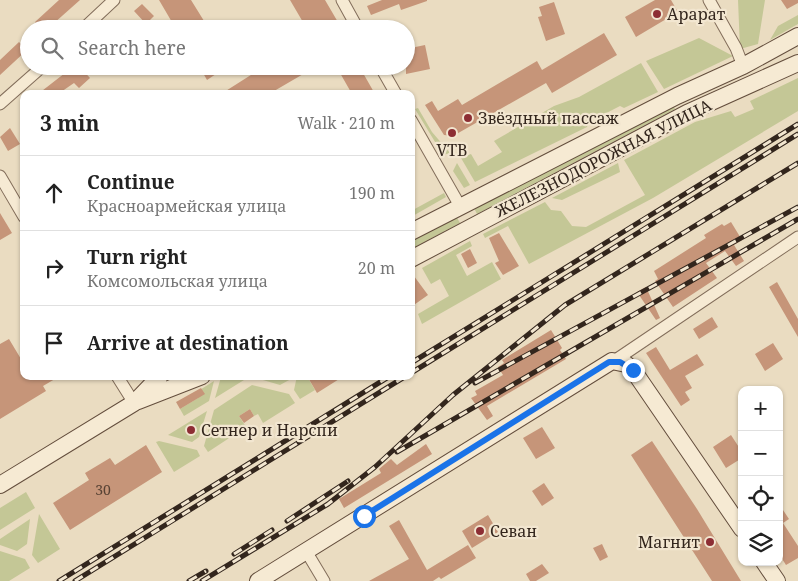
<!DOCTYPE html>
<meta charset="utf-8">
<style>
body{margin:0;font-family:"Noto Serif",serif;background:#f6f6f6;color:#222}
.controls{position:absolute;right:15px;bottom:15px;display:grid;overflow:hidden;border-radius:10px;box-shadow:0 1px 4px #0004}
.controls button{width:45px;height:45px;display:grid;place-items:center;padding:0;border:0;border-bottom:1px solid #e0e0e0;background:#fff;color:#222;font:25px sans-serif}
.stop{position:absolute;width:15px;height:15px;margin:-11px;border:4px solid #1a73e8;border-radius:50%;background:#fff}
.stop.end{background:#1a73e8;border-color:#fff;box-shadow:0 1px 5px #0008}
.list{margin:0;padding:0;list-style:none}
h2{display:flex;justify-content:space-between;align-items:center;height:65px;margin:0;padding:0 20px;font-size:21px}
h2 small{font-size:16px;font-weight:400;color:#767676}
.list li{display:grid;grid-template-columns:32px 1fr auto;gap:15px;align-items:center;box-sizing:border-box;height:75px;padding:0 20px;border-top:1px solid #e0e0e0}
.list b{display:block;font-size:19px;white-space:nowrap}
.list p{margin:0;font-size:16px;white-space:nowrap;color:#767676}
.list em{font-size:16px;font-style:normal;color:#767676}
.icon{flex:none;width:28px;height:28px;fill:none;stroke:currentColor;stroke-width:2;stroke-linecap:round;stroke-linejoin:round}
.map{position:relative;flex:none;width:798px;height:581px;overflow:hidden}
.search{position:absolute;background:#fff;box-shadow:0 1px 4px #0004;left:20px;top:20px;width:395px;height:55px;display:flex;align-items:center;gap:12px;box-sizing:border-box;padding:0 18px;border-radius:28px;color:#767676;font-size:19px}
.panel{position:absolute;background:#fff;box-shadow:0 1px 4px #0004;left:20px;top:90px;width:395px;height:290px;border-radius:10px}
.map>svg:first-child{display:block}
.green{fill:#c4c796}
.building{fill:#c69579}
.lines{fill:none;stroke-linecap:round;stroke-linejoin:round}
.street-casing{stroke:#826d5a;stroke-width:13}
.secondary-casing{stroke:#644e3d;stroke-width:18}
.street{stroke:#f6ead3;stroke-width:11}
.secondary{stroke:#f6ead3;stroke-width:16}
.rail-casing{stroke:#33261d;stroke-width:5}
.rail{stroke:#f2e6d0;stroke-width:3;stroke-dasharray:9;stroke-linecap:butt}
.route{stroke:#1a73e8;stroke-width:6}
.poi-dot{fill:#8d2e34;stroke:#f2e6d0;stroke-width:2}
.labels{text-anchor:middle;stroke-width:4.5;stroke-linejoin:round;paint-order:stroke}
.number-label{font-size:14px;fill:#584234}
.poi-label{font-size:16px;fill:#33261d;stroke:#f2e6d0;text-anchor:start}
.street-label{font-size:16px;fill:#33261d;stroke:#f2e6d0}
</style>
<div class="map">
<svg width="798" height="581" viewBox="0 0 798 581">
<rect width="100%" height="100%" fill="#eadcc1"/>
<!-- green -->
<path class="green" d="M738,0H765L758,44L740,49Z
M798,15V24L770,40L778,26Z
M699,38L733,56L664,89L646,61Z
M641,63L658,92L624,108L620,106L589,122L587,127L475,182L461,158L471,154L478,166L502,152L494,141L554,106L579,97Z
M798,78V111L653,198L529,264L508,226L485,238L483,234L545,202L551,210L561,211L572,226L586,227L645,195L624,160L695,122L731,111L735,117L754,109L750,101Z
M672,104L675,109L477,214L474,208Z
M418,108L432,132L450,153L443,155L415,109Z
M457,163L470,185L464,188L453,171Z
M618,163L620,172L562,200L552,198Z
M444,193L446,197L411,217V211Z
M456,216L460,223L411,249V241Z
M470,241L472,246L456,255L467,276L492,262L501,279L422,324L418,314L449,296L440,279L431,284L422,268Z
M232,376L244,380L215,398L221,377Z
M259,376H292L291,379L280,385L256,378Z
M297,376H310L308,378L315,390L300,399L294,390Z
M214,381L209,401L184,416L180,409L198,398L195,393Z
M252,385L289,394L295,403L263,423L258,414L254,416L250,409L239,416L246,427L208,452L204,446L214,410Z
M207,411L199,437L192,442L168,435Z
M159,441L197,450L200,456L174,472L156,442Z
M26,492L35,508L0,530V508Z
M39,514L60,549L38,563L32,555Z
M30,519L27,544L17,551L0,545V539Z
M0,551L25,559L30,568L9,581H0Z"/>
<!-- building -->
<path class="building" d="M59,0H80L53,24L58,29H41L35,22Z
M159,0H191L209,29H176Z
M290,0H325L342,29H307Z
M382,0H427V1L401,10L399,4L371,15L367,6Z
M655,0H671L678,12L636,37L625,17Z
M781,0H798V3L787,9Z
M554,2L565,34L546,41L538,17L542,16L539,7Z
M142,4L154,16L146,24L134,11Z
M604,33L617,55L552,93L546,83L453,136L444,135L425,105L432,101L438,111L458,99L462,105L537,61L542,70Z
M19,42L27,50L0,75V60Z
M425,45L430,69L406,74V49Z
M74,66H79L90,78L79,88L74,83L58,94H38Z
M199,66H228L207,80Z
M265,66H317L269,94H221Z
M336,66H359L375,94H352Z
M10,128L20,144L8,151L0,137Z
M0,213L12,233L0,240Z
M731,222L742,240L734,245L744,261L736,266L725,251L706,263L717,278L673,307L655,281L658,279L654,271L706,238L704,235L722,224L724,226Z
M499,233L519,266L503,275L495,263L499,261L489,238Z
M470,249L477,263L468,268L461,254Z
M411,272L428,295L411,307Z
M777,282L798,319V337L769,287Z
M646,287L660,318L656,320L637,292Z
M712,317L718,327L699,339L693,329Z
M551,330L562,348L560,350L566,359L487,406L493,416L487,420L471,398L477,395L475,391L503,375L498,367L504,363L502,360Z
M9,339L24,364V376H60L43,386L46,391L0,419V344Z
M773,343L783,359L765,371L755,354Z
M656,347L670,370L697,354L704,365L685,376L692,388L685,392L690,400L681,406L646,353Z
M307,376H344L317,393Z
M201,388L205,394L180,409L176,402Z
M250,409L254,416L244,423L239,416Z
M542,427L555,448L536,459L523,438Z
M731,435L742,452V458L726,468L713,447Z
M652,441L697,509L741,581H712L631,455Z
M426,444L432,454L344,508L339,499L381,473L379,469L391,459L397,465Z
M146,445L162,472L70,530L53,503L89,480L85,473L110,458L115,465Z
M544,483L554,498L542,506L532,491Z
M779,504L789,519L783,523L798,546V558L786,565L779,554Z
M488,515L498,532L472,548L462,531Z
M399,520L427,570L468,545L476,558L441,579L439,577L433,581H369L409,559L389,526Z
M602,544L608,557L600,561L593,548Z
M542,564L549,573L536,581H530L526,574Z"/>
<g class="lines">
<!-- street casing -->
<g class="street-casing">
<path id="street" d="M342,0L358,29
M709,0L736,48L743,66
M83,29L114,0
M380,66L396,94
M0,104L43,66
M411,120L460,206
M0,176L24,217
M614,361L798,237
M117,376L134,403
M306,551L324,581"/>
</g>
<!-- secondary casing -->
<g class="secondary-casing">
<path id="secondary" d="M411,232L677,96L743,66L798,36
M411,259L687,113L798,63
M138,401L202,376
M0,485L134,403L160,376
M764,562L777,581
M258,581L612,361L626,364L633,370L742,529"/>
</g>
<!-- street -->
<use href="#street" class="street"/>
<!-- secondary -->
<use href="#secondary" class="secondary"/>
<!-- rail casing -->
<g class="rail-casing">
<path id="rail" d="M411,363L798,124
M411,373L798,134
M475,383L798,207
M397,452L798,219
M287,521L348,481
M234,554L272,530
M59,581L390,376
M75,581L406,376
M189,581L206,571
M202,581L328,504L375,467L453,395L565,305L798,163"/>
</g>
<!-- rail -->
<use href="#rail" class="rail"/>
</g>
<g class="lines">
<!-- route -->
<path class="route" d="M364,516L609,362H620L633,370"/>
</g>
<!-- markers -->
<g class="poi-dot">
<circle cx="657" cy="14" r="5"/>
<circle cx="468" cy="118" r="5"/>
<circle cx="452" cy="133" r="5"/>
<circle cx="191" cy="430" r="5"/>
<circle cx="480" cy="531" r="5"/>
<circle cx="710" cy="542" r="5"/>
</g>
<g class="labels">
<!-- number labels -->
<g class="number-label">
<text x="103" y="495">30</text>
</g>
<!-- poi labels -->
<g class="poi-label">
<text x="667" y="20">Арарат</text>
<text x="478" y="124">Звёздный пассаж</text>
<text x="452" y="156" text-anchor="middle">VTB</text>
<text x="201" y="436">Сетнер и Нарспи</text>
<text x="490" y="537">Севан</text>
<text x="700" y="548" text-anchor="end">Магнит</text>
</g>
<!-- street labels -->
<g class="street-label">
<text transform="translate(603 158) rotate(-27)" y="6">ЖЕЛЕЗНОДОРОЖНАЯ УЛИЦА</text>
</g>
</g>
</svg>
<div class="controls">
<button>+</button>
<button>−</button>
<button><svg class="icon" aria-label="locate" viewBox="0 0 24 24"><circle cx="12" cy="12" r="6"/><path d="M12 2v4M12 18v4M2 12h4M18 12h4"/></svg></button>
<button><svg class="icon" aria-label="layers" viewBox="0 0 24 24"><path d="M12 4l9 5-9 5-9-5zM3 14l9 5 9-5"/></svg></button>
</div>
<div class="stop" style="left:364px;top:516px"></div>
<div class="stop end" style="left:633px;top:370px"></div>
<div class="search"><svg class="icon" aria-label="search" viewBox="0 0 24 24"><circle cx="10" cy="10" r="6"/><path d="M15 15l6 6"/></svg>Search here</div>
<section class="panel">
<h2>3 min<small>Walk · 210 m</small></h2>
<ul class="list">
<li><svg class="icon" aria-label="ahead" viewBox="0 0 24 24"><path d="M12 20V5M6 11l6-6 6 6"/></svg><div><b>Continue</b><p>Красноармейская улица</p></div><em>190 m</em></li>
<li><svg class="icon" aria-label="right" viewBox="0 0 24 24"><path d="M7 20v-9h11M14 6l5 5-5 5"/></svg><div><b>Turn right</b><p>Комсомольская улица</p></div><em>20 m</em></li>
<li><svg class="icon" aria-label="arrive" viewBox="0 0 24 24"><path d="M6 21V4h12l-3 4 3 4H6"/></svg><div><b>Arrive at destination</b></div></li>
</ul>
</section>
</div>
